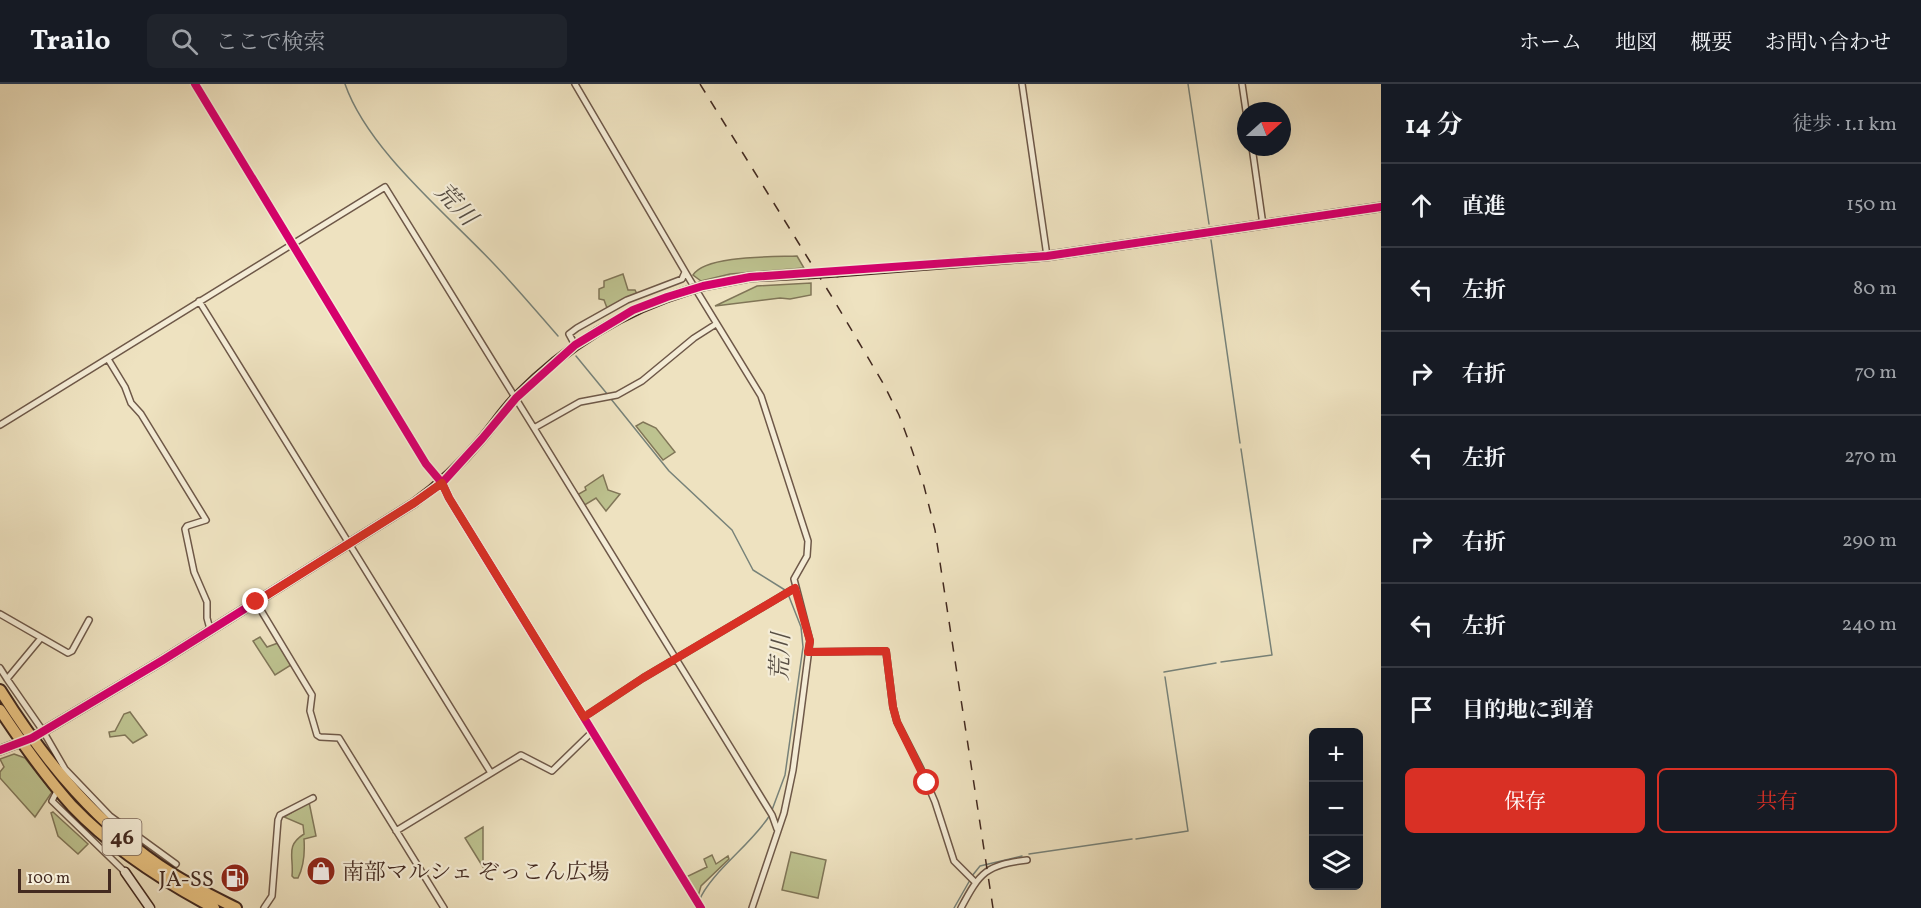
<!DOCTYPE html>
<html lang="ja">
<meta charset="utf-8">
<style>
body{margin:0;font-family:Vollkorn,"Noto Serif JP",serif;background:#20242c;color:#f1f3f6}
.controls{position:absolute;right:18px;bottom:18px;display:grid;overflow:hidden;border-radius:9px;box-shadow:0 6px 24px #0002}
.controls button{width:54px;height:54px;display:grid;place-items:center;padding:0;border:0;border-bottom:2px solid #363941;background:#171b24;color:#f1f3f6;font:30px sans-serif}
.compass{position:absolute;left:1237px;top:18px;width:54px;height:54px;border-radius:50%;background:#171b24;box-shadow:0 6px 24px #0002;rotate:69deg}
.scale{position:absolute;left:18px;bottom:15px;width:93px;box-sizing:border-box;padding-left:6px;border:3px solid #432a20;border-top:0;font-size:16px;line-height:21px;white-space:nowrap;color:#432a20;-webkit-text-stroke:4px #f4ecd6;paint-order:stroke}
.stop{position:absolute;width:18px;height:18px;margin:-14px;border:4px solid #d93025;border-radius:50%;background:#fff}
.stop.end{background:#d93025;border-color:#fff;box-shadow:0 2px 6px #0008}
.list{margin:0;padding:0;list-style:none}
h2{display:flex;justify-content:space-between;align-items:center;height:78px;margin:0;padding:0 24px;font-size:26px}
h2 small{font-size:20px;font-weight:400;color:#9ea1a6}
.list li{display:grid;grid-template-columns:39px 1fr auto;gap:18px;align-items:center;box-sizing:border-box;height:84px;padding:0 24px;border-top:2px solid #363941}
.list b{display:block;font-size:22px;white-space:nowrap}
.list em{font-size:20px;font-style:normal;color:#9ea1a6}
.actions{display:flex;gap:12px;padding:18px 24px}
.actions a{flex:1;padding:14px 0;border:2px solid #d93025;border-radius:9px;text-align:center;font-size:21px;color:#d93025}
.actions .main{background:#d93025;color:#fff}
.icon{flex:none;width:33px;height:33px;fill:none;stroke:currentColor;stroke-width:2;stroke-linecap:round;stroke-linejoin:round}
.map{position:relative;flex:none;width:1381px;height:824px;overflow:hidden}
header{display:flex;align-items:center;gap:36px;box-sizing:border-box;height:84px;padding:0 30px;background:#171b24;border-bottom:2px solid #363941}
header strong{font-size:28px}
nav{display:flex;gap:33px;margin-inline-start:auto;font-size:21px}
.search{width:420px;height:54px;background:#20242c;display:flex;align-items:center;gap:15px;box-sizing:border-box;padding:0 21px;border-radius:9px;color:#9ea1a6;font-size:22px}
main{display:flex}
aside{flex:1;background:#171b24}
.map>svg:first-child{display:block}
.green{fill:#bdc28f;stroke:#807658;stroke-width:1.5}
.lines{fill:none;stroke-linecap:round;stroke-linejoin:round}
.stream{stroke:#778279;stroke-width:1.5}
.street-casing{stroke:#6e5848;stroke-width:8}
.secondary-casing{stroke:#432a20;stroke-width:11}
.highway-casing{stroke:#432a20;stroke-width:14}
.street{stroke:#f4ecd6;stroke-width:5}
.secondary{stroke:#f4ecd6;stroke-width:8}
.highway{stroke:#e7c180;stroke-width:10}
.rail{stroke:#432a20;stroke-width:1.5;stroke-dasharray:10 10;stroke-linecap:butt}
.secondary-bridge-casing{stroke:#432a20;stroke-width:11;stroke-linecap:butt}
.secondary-bridge{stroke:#f4ecd6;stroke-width:8}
.cycleway-casing{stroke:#f4ecd6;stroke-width:11}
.cycleway{stroke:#d6006c;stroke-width:8}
.route{stroke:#d93025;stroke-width:8}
.labels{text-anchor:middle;stroke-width:4.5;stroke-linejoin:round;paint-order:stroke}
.shield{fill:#f4ecd6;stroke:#786457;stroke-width:1.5}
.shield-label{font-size:21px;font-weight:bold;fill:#432a20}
.poi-label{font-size:22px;fill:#432a20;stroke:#f4ecd6;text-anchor:start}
.water-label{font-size:24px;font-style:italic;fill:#584f45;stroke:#f4ecd6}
</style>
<header>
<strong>Trailo</strong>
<div class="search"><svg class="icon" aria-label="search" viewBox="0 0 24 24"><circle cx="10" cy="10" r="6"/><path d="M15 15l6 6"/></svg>ここで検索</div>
<nav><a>ホーム</a><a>地図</a><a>概要</a><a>お問い合わせ</a></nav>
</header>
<main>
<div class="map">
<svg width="1381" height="824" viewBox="0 0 1381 824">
<rect width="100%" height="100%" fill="#eee2c0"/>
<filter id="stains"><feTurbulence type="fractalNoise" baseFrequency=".00333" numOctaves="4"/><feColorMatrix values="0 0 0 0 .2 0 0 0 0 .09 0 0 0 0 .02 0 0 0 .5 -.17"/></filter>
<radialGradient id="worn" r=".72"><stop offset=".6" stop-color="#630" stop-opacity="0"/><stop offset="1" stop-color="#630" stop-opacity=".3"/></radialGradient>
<!-- green -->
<path class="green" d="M797,172L804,184L730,190L701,197L693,191C705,171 774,173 797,172Z
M623,190L628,206H635L637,210L607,224L604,216L599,215V205L604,203V197Z
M811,199V211L790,215L780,214L715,222L757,202Z
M643,338L656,344L675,368L663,376L636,342Z
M603,391L608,406L620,410L606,427L596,414L583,422L577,411L586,406L585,403Z
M260,553L267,563L278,559L291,581L275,591L253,557Z
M130,628L147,651L133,659L125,651L110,653L109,648L115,647L124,630Z
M14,670L25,674L52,708L35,733L0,694V688L4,683L0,675Z
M309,718L316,752L304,755C305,769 304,782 298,794H294L292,792C294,772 285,762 304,750L303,741L284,733Z
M53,728L88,760L78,770L58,752L51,729Z
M483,743V783L465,754Z
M791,768L826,776L818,814L782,806Z
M712,771L716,780L728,772L729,775L701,802L697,816L684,794L707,783L704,775Z"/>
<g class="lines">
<!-- stream -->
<path class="stream" d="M345,0C368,66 446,129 494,180C516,203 537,228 558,252
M1188,0L1209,140
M1211,156L1240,359
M576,272L608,311
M611,315L669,387L732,446L753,486L785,506
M1221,578L1272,571L1241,365
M1164,588L1216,579
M772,726L785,691L803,563L801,543L788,510
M1136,755L1188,747L1165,593
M1029,770L1132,755
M972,792L980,782L1022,772
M699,817C710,789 752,760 770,731
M954,824L970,796"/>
<!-- street casing -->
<g class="street-casing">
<path id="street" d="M195,0L426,380L442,399L449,414L701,824
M575,0L690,196L761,312L808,457L807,472L794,495L810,557L799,642L793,686L784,729L752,824
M1022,0L1047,172
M1242,0L1246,27
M1252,63L1263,141
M199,217L491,689
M575,261L569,250L577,244L627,216L682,195L685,188
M108,275L125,303L131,319L141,330L206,436L187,442L185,445L194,488L207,518V534L210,545
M0,341L385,103L534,344L580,318L617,311L642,297L694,254L716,240
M534,344L772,731L777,745
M256,518L312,611L310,627L317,651L320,653L339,654L444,824
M0,530L68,569L72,567L89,536
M808,568L886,567L893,623L897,638L921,685L935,718L954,777L975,798
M0,584L7,595L41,554
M7,595L43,647L65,685L110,732L176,780
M584,633L643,594L795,504
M58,705L52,717L125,788
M396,747L521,671L552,687L592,648
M264,824L272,812L278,736L280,731L313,714
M961,824C980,788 986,781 1027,776"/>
</g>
<!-- secondary casing -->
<g class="secondary-casing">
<path id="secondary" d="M838,188L1047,172L1381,123
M703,202L750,193L808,190
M0,666L32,654L163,576L414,419C440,400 461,380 481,356C493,342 503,326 516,313C565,263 623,226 690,206
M125,788L150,824"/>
</g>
<!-- highway casing -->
<g class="highway-casing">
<path id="highway" d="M0,606C45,678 99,743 171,789C191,802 214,813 236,824
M0,626C22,659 46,693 72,722C112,764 163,797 214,824"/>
</g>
<!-- street -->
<use href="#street" class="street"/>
<!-- secondary -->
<use href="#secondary" class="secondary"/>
<!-- highway -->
<use href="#highway" class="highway"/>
<!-- rail -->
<path class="rail" d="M700,0L832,213L883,299L899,331L912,366L924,402L935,446L993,824"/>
<!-- secondary-bridge casing -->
<g class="secondary-bridge-casing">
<path id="secondary-bridge" d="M808,190L838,188
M690,206L703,202"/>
</g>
<!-- secondary-bridge -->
<use href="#secondary-bridge" class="secondary-bridge"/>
<!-- cycleway casing -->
<g class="cycleway-casing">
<path id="cycleway" d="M195,0L426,380L442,399L449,414L701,824
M0,666L32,654L163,576L414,419L442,399L482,355L516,314L575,261L633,226L667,213L703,202L750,193L1047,172L1381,123"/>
</g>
<!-- cycleway -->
<use href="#cycleway" class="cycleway"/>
</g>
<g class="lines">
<!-- route -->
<path class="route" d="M256,518L414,419L442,399L449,414L584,633L643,594L795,504L810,557L808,568L886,567L893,623L897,638L927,699"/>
</g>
<!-- icons -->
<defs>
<g id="shop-disc" transform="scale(1.5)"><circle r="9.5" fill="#8f2418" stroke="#f4ecd6"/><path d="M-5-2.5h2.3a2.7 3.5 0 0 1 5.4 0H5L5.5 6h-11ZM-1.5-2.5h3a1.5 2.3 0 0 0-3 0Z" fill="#fff"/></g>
<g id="fuel-disc" transform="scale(1.5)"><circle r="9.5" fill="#8f2418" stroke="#f4ecd6"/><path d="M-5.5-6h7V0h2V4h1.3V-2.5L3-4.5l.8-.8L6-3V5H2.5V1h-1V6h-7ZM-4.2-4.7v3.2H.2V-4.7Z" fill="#fff"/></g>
</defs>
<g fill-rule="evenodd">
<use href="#shop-disc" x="321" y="787"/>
<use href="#fuel-disc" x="235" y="794"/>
</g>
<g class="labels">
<!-- shield labels -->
<rect class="shield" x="102.5" y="735" width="39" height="36" rx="4.5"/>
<g class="shield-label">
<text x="122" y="760">46</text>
</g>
<!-- poi labels -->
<g class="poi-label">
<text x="342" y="795">南部マルシェ ぞっこん広場</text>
<text x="214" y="802" text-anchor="end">JA-SS</text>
</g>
<!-- water labels -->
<g class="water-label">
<text transform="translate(456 120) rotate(47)" y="8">荒川</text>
<text transform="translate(780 573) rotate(-88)" y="8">荒川</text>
</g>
</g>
<rect width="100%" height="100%" filter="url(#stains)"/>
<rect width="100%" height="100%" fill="url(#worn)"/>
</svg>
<div class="controls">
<button>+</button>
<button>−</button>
<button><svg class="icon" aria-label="layers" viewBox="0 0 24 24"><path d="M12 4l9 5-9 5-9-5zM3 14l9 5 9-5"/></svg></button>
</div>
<svg class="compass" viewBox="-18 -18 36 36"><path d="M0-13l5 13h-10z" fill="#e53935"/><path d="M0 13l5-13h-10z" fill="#9ea1a6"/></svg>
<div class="scale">100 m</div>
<div class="stop" style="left:927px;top:699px"></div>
<div class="stop end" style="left:256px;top:518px"></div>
</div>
<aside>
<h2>14 分<small>徒歩 · 1.1 km</small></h2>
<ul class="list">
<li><svg class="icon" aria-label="ahead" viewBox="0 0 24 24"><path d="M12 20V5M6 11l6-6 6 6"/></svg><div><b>直進</b></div><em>150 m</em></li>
<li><svg class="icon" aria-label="left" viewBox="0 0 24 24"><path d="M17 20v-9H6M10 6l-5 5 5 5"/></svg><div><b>左折</b></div><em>80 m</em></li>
<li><svg class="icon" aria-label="right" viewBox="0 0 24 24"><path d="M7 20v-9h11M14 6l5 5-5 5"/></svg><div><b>右折</b></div><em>70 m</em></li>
<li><svg class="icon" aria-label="left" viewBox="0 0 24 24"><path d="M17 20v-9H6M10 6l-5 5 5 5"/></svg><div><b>左折</b></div><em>270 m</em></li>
<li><svg class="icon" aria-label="right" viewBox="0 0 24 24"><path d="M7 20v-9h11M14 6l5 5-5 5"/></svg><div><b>右折</b></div><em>290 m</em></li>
<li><svg class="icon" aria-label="left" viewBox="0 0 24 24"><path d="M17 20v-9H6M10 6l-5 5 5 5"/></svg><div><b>左折</b></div><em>240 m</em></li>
<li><svg class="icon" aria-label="arrive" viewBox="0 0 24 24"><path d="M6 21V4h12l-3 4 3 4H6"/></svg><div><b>目的地に到着</b></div></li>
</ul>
<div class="actions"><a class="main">保存</a><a>共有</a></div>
</aside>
</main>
